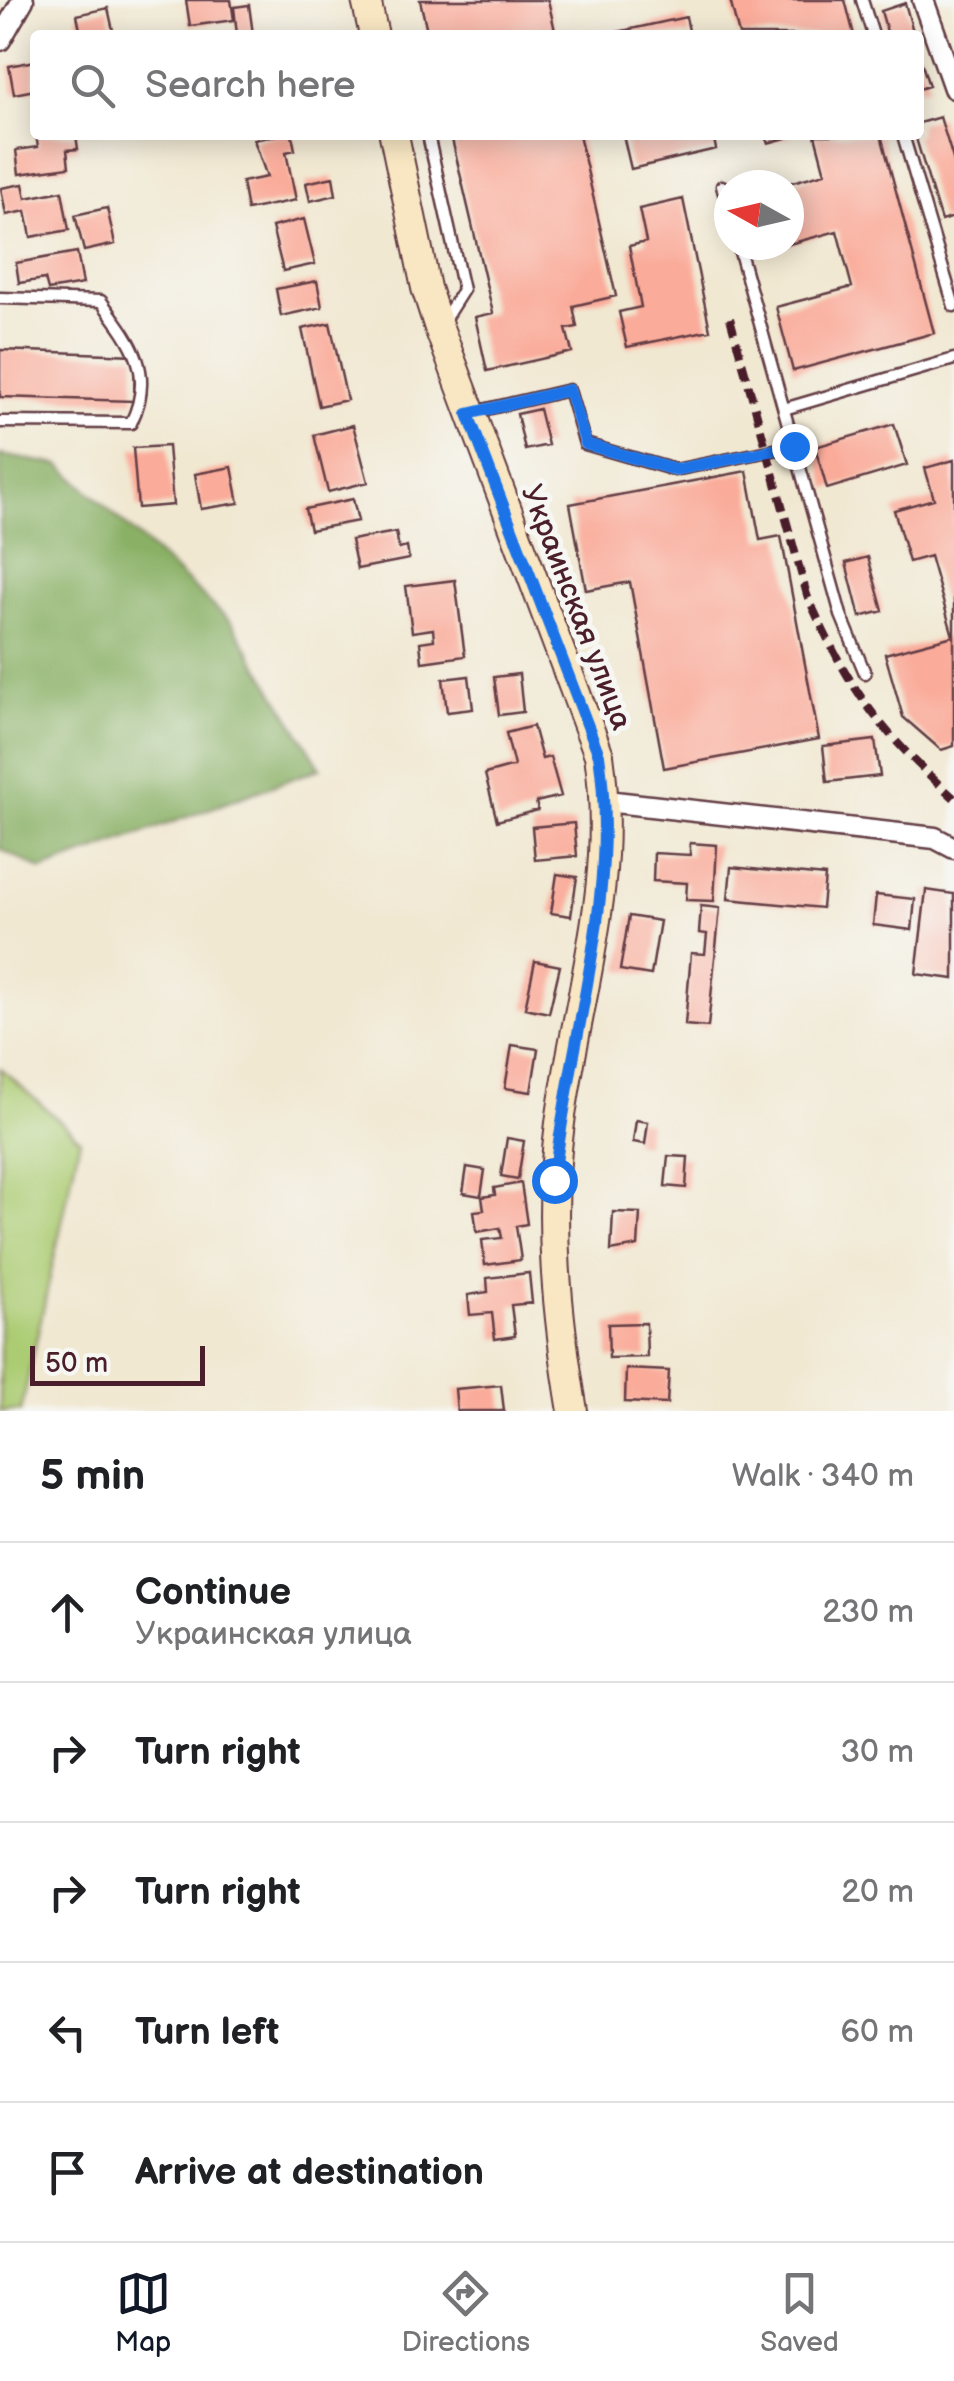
<!DOCTYPE html>
<meta charset="utf-8">
<style>
body{margin:0;font-family:"Balsamiq Sans",sans-serif;background:#f2f2f2;color:#202124}
.compass{position:absolute;left:714px;top:170px;width:90px;height:90px;border-radius:50%;background:#fff;box-shadow:0 5px 25px #0003;rotate:278deg}
.scale{position:absolute;left:30px;bottom:25px;width:175px;box-sizing:border-box;padding-left:10px;border:5px solid #4a1f2b;border-top:0;font-size:28px;line-height:35px;white-space:nowrap;color:#4a1f2b;-webkit-text-stroke:8px #f6f6f2;paint-order:stroke}
.stop{position:absolute;width:30px;height:30px;margin:-22px;border:8px solid #1a73e8;border-radius:50%;background:#fff}
.stop.end{background:#1a73e8;border-color:#fff;box-shadow:0 2px 10px #0008}
.list{margin:0;padding:0;list-style:none}
h2{display:flex;justify-content:space-between;align-items:center;height:130px;margin:0;padding:0 40px;font-size:42px}
h2 small{font-size:32px;font-weight:400;color:#757577}
.list li{display:grid;grid-template-columns:65px 1fr auto;gap:30px;align-items:center;box-sizing:border-box;height:140px;padding:0 40px;border-top:2px solid #e0e0e0}
.list b{display:block;font-size:38px;white-space:nowrap}
.list p{margin:0;font-size:32px;white-space:nowrap;color:#757577}
.list em{font-size:32px;font-style:normal;color:#757577}
.icon{flex:none;width:55px;height:55px;fill:none;stroke:currentColor;stroke-width:2;stroke-linecap:round;stroke-linejoin:round}
.map{position:relative;flex:none;width:954px;height:1411px;overflow:hidden}
.search{position:absolute;background:#fff;box-shadow:0 5px 25px #0003;left:30px;right:30px;top:30px;height:110px;display:flex;align-items:center;gap:25px;box-sizing:border-box;padding:0 35px;border-radius:10px;color:#757577;font-size:38px}
.sheet{height:830px;background:#fff}
nav{display:flex;justify-content:space-around;align-items:center;box-sizing:border-box;height:140px;border-top:2px solid #e0e0e0;background:#fff;font-size:28px;color:#757577}
nav a{display:grid;justify-items:center;gap:5px}
nav .on{color:#111827}
.map>svg:first-child{display:block}
.green{fill:#accc73;stroke:#7b764f;stroke-width:2.5}
.forest{fill:#89b065;stroke:#6a6848;stroke-width:2.5}
.building{fill:#faab9a}
.lines{fill:none;stroke-linecap:round;stroke-linejoin:round}
.lane-casing{stroke:#633d44;stroke-width:15}
.street-casing{stroke:#633d44;stroke-width:25}
.secondary-casing{stroke:#633d44;stroke-width:32}
.lane{stroke:#fff;stroke-width:10}
.street{stroke:#fff;stroke-width:20}
.secondary{stroke:#f9e7c3;stroke-width:28}
.rail{stroke:#4a1f2b;stroke-width:8;stroke-dasharray:15 8;stroke-linecap:butt}
.route{stroke:#1a73e8;stroke-width:12}
.labels{text-anchor:middle;stroke-width:10;stroke-linejoin:round;paint-order:stroke}
.street-label{font-size:30px;fill:#4a1f2b;stroke:#f6f6f2}
</style>
<div class="map">
<svg width="954" height="1411" viewBox="0 0 954 1411">
<rect width="100%" height="100%" fill="#f6f6f2"/>
<filter id="ink" filterUnits="userSpaceOnUse"><feTurbulence type="fractalNoise" baseFrequency=".01" numOctaves="2"/><feDisplacementMap in="SourceGraphic" scale="20" xChannelSelector="R" yChannelSelector="G"/><feConvolveMatrix kernelMatrix="1 2 1 2 8 2 1 2 1" color-interpolation-filters="sRGB"/></filter>
<filter id="wash" filterUnits="userSpaceOnUse"><feTurbulence type="fractalNoise" baseFrequency=".0048" numOctaves="4" result="noise"/><feDisplacementMap in="SourceGraphic" scale="40" xChannelSelector="R" yChannelSelector="G"/><feGaussianBlur stdDeviation="2.25" result="paint"/><feColorMatrix in="noise" values="0 0 0 0 0 0 0 0 0 0 0 0 0 0 0 0 0 1.4 0 .05"/><feComposite in="paint" operator="in"/></filter>
<g filter="url(#wash)">
<rect width="100%" height="100%" fill="#f1e8d2"/>
<!-- green -->
<path class="green" d="M0,1068L80,1139L21,1411H0Z"/>
<!-- forest -->
<path class="forest" d="M0,455L60,465L232,623L321,768L42,870L0,849Z"/>
<g id="blocks">
<!-- building -->
<path class="building" d="M186,0H231L234,20L190,26Z
M420,0H548L556,35H428Z
M730,0H845L854,35H739Z
M905,3L914,35H888L881,11Z
M249,5L253,34L237,35L234,7Z
M108,8L114,35H81L77,15Z
M686,17L690,35H613V33Z
M919,55L929,86L919,89Z
M35,61V90L14,94L9,66Z
M940,117L954,162V217L941,221L915,135H919V123Z
M36,135H76L78,149L67,150L69,167L19,174L16,150L38,147Z
M278,135H292L295,150L286,152L296,200L247,210L242,182L267,177L254,140Z
M451,135H579L616,296L573,306L577,327L566,329L572,352L487,371L475,317L493,313Z
M623,135H713L716,149L631,169Z
M766,135H793V136L768,143Z
M815,135H881L934,333L793,371L776,307L852,287L837,231L789,244V183L825,173Z
M333,177L336,195L310,201L306,183Z
M23,184L26,198L62,191L69,230L31,237L26,211L6,215L1,188Z
M683,199L710,330L627,347L619,312L641,307L629,246L646,242L639,209Z
M107,208L115,244L84,251L75,215Z
M304,219L315,264L283,271L272,227Z
M77,252L83,284L48,290L45,279L19,283L16,263Z
M317,281L322,307L281,316L276,289Z
M330,323L347,400L319,406L302,329Z
M0,350L135,355L134,401L0,397Z
M539,409L548,445L525,450L517,414Z
M894,424L907,465L827,489L815,447Z
M353,425L368,482L328,492L314,435Z
M168,446L173,505L138,508L133,448Z
M954,460V746L941,750L903,717L885,654L953,636L930,556L909,562L894,510L934,499L925,468Z
M232,467L239,503L201,509L195,474Z
M747,471L760,540L781,536L819,739L664,768L630,582L586,590L570,504Z
M353,499L358,521L310,530L305,509Z
M396,532L399,549L407,547L409,559L357,569L351,540Z
M868,557L883,611L860,617L846,563Z
M455,580L465,656L422,662L420,642L434,640L433,629L412,632L406,586Z
M519,674L523,712L499,715L494,677Z
M469,676L473,709L447,712L443,679Z
M533,726L542,759L550,757L561,796L536,802L538,810L497,821L485,774L514,766L506,733Z
M875,740L880,776L827,782L823,746Z
M574,823L577,856L535,860L532,827Z
M690,843L717,845L714,901L686,900L687,883L653,881L654,853L690,855Z
M731,867L825,876L822,908L728,899Z
M557,874L577,877L571,916L551,913Z
M926,890L954,894V979L916,974Z
M876,895L915,899L912,930L873,925Z
M701,906L720,908L708,1027L685,1025L691,953L705,954L707,934L699,933Z
M629,916L660,921L651,975L620,970Z
M535,961L560,966L549,1013L525,1008Z
M512,1045L538,1049L531,1092L505,1088Z
M636,1120L648,1122L645,1144L633,1142Z
M507,1138L524,1141L518,1179L501,1176Z
M668,1156L688,1157L686,1188L665,1186Z
M467,1167L485,1170L481,1196L463,1193Z
M521,1183L527,1224L516,1226L521,1260L485,1265L482,1240L502,1238L500,1228L477,1232L474,1211L484,1210L482,1197L495,1195L494,1188Z
M613,1212L640,1213L638,1246L611,1251Z
M529,1273L532,1303L511,1305L515,1336L495,1339L492,1313L470,1315L468,1295L488,1292L487,1278Z
M646,1323L647,1357L609,1358L608,1324Z
M626,1369L669,1371L667,1404L625,1402Z
M501,1385L504,1411H457L455,1389Z"/>
</g>
</g>
<g filter="url(#ink)">
<use href="#blocks" fill-opacity="0" stroke="#633d44" stroke-width="2.5"/>
<g class="lines">
<!-- lane casing -->
<g class="lane-casing">
<path id="lane" d="M862,0L873,35
M428,135L463,290L442,323
M903,135L954,306
M722,186L729,211
M738,245L794,446
M0,298L101,301C131,341 156,372 131,423L0,422
M784,409L954,359
M474,412L569,390L585,444L675,470L794,446L841,615L865,673"/>
</g>
<!-- street casing -->
<g class="street-casing">
<path id="street" d="M923,0L954,88
M0,40L23,0
M606,801L935,838L954,848"/>
</g>
<!-- secondary casing -->
<g class="secondary-casing">
<path id="secondary" d="M366,0L374,35
M394,135L426,288L439,328L599,755C618,885 577,996 560,1123C547,1218 557,1317 573,1411"/>
</g>
<!-- lane -->
<use href="#lane" class="lane"/>
<!-- street -->
<use href="#street" class="street"/>
<!-- secondary -->
<use href="#secondary" class="secondary"/>
<!-- rail -->
<path class="rail" d="M730,318L807,595C850,691 876,727 954,798"/>
</g>
</g>
<g class="lines" filter="url(#ink)">
<!-- route -->
<path class="route" d="M554,1180C569,1038 620,898 599,755L468,414L569,390L586,444L675,470L794,446"/>
</g>
<g class="labels">
<!-- street labels -->
<g class="street-label">
<text transform="translate(577 607) rotate(69)" y="10">Украинская улица</text>
</g>
</g>
</svg>
<svg class="compass" viewBox="-18 -18 36 36"><path d="M0-13l5 13h-10z" fill="#e53935"/><path d="M0 13l5-13h-10z" fill="#757577"/></svg>
<div class="scale">50 m</div>
<div class="stop" style="left:554px;top:1180px"></div>
<div class="stop end" style="left:794px;top:446px"></div>
<div class="search"><svg class="icon" aria-label="search" viewBox="0 0 24 24"><circle cx="10" cy="10" r="6"/><path d="M15 15l6 6"/></svg>Search here</div>
</div>
<section class="sheet">
<h2>5 min<small>Walk · 340 m</small></h2>
<ul class="list">
<li><svg class="icon" aria-label="ahead" viewBox="0 0 24 24"><path d="M12 20V5M6 11l6-6 6 6"/></svg><div><b>Continue</b><p>Украинская улица</p></div><em>230 m</em></li>
<li><svg class="icon" aria-label="right" viewBox="0 0 24 24"><path d="M7 20v-9h11M14 6l5 5-5 5"/></svg><div><b>Turn right</b></div><em>30 m</em></li>
<li><svg class="icon" aria-label="right" viewBox="0 0 24 24"><path d="M7 20v-9h11M14 6l5 5-5 5"/></svg><div><b>Turn right</b></div><em>20 m</em></li>
<li><svg class="icon" aria-label="left" viewBox="0 0 24 24"><path d="M17 20v-9H6M10 6l-5 5 5 5"/></svg><div><b>Turn left</b></div><em>60 m</em></li>
<li><svg class="icon" aria-label="arrive" viewBox="0 0 24 24"><path d="M6 21V4h12l-3 4 3 4H6"/></svg><div><b>Arrive at destination</b></div></li>
</ul>
</section>
<nav>
<a class="on"><svg class="icon" aria-label="map" viewBox="0 0 24 24"><path d="M3 6l6-2 6 2 6-2v14l-6 2-6-2-6 2zM9 4v14M15 6v14"/></svg>Map</a>
<a><svg class="icon" aria-label="directions" viewBox="0 0 24 24"><path d="M12 3l9 9-9 9-9-9zM9 14v-3h6M13 9l2 2-2 2"/></svg>Directions</a>
<a><svg class="icon" aria-label="saved" viewBox="0 0 24 24"><path d="M7 4h10v16l-5-4-5 4z"/></svg>Saved</a>
</nav>
